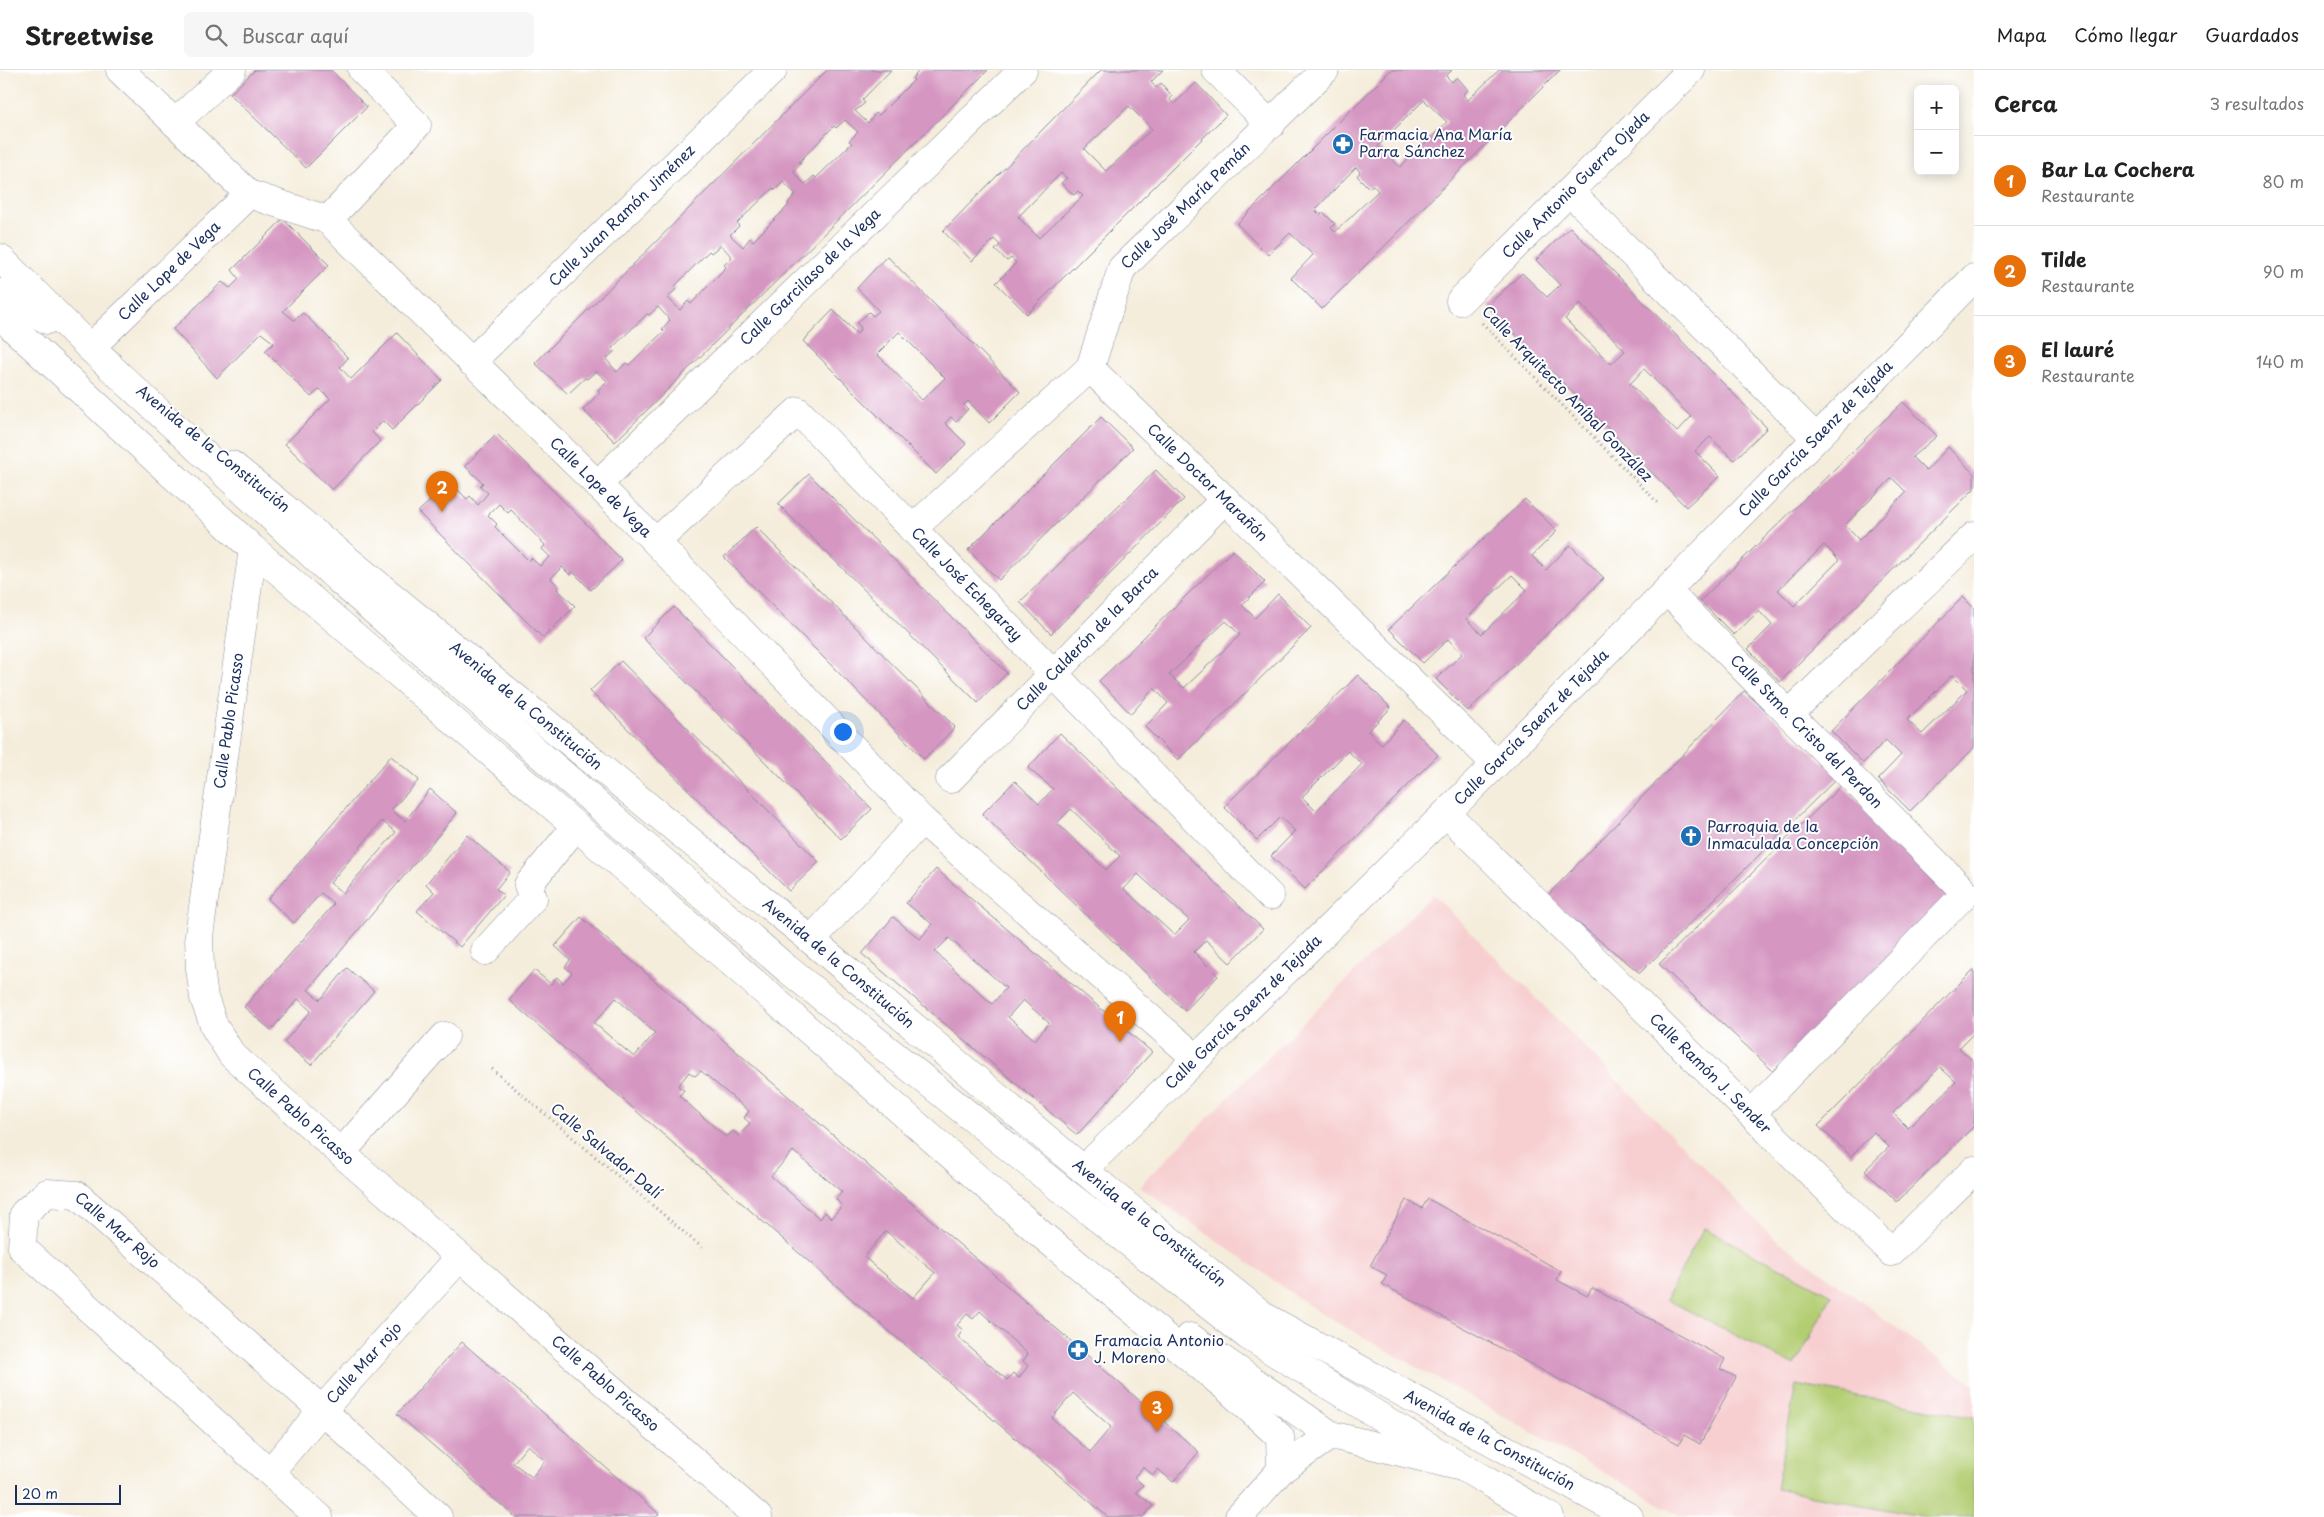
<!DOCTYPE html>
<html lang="es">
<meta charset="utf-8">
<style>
body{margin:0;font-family:"Playpen Sans",sans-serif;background:#f6f6f6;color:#222}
.controls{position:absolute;right:15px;top:15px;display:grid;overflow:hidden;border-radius:8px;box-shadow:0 2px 12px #0003}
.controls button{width:45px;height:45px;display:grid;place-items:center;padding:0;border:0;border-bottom:1px solid #e0e0e0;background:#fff;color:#222;font:25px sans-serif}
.scale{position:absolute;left:15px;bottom:12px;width:106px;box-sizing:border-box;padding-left:5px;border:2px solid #1b2f5e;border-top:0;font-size:14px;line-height:18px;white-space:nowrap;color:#1b2f5e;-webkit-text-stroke:4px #fff;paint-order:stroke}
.you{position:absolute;left:842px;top:661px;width:18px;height:18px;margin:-12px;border:4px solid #fff;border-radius:50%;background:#1a73e8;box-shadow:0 0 0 8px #1a73e833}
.badge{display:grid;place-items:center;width:32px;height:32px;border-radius:50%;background:#1a73e8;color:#fff;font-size:16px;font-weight:700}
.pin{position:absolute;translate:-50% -41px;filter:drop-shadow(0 1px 2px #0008)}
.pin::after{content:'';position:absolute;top:26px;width:18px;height:15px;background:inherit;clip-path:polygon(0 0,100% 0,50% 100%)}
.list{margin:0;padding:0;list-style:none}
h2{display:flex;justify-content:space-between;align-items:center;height:65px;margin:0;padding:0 20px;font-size:21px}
h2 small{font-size:16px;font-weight:400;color:#767676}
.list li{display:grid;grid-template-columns:32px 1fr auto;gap:15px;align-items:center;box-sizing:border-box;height:90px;padding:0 20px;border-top:1px solid #e0e0e0}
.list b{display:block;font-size:19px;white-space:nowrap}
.list p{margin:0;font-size:16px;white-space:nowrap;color:#767676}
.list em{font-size:16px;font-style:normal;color:#767676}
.icon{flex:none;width:28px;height:28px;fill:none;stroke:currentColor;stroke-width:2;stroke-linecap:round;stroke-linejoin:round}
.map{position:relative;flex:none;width:1974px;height:1447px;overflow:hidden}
header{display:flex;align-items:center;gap:30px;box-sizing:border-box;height:70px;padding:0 25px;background:#fff;border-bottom:1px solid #e0e0e0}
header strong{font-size:24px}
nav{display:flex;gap:28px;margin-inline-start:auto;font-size:18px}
.search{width:350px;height:45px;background:#f6f6f6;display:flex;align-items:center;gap:12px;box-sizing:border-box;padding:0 18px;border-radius:8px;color:#767676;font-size:19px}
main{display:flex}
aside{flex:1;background:#fff}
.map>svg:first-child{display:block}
.built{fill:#f7cfd0}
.green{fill:#b2cd72;stroke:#667e68}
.building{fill:#d596c1;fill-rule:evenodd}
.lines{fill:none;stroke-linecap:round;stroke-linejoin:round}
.street-casing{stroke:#888e9c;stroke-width:29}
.secondary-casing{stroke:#888e9c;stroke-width:29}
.path{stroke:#888e9c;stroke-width:3;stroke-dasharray:1 4;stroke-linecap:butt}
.street{stroke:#fff;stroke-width:28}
.secondary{stroke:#fff;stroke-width:28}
.labels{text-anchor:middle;stroke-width:4;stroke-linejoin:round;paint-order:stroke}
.poi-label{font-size:15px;fill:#1b2f5e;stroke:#fff;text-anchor:start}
.street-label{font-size:15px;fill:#1b2f5e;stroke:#fff}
</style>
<header>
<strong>Streetwise</strong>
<div class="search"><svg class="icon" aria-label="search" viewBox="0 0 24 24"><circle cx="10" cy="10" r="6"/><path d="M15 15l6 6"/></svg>Buscar aquí</div>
<nav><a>Mapa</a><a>Cómo llegar</a><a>Guardados</a></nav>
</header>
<main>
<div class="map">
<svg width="1974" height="1447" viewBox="0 0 1974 1447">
<rect width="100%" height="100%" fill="#fff"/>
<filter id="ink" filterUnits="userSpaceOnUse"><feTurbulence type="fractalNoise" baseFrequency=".02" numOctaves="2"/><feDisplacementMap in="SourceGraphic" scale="10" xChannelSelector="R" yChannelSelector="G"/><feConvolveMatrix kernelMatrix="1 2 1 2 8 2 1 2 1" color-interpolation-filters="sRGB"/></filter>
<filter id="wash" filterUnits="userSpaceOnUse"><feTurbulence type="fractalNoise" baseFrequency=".0096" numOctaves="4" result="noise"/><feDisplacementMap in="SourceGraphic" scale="20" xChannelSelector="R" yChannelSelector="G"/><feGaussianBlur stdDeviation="1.12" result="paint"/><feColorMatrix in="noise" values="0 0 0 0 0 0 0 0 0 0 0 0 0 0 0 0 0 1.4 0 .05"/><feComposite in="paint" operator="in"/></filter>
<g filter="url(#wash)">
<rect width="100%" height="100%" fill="#f5eddb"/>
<!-- built -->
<path class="built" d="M1433,824L1771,1165L1974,1315V1447H1683L1317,1241L1139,1116Z"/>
<!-- green -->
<path class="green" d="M1704,1158L1832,1225L1795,1296L1666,1229Z
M1796,1315L1974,1347V1447H1926L1776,1419Z"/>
<g id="blocks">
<!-- building -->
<path class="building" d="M255,0H331L367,37L306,98L230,24Z
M827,0H891L862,30L865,33L855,41L868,53L876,43L879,45L914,10L912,8L920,0H988L615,372L583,340L600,322L598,320L607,311L596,301L587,309L585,308L568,324L535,293ZM845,50L858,62L849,71L852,73L816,108L814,106L805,114L793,102L801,93L799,92L834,56L836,58ZM783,112L796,124L788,133L789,135L753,171L750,168L743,177L730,165L739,156L737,153L773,118L775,120ZM721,175L732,187L724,195L726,197L691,234L688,231L680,240L668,228L676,219L674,217L709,181L711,183ZM658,237L670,250L662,259L664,261L629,295L626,293L617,302L606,289L615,281L612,278L647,244L649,245Z
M1101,0H1163L1151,12L1156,18L1161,13L1172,26L1170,30L1174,34L1196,13L1226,45L1027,244L996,213L1016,193L1011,188L1007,191L995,180L1000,175L994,169L972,191L943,161ZM1129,36L1152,59L1106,101L1084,79ZM1061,103L1067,108L1061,113L1074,125L1078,121L1083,126L1039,168L1018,147Z
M1391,0H1452L1446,6L1452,12L1457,7L1468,20L1463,25L1468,30L1499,0H1560L1322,239L1291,208L1313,185L1290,163L1268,185L1237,154ZM1424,30L1447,52L1400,97L1378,76ZM1356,97L1360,102L1357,106L1369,118L1373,115L1378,121L1335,162L1331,158L1335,154L1323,142L1320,145L1315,140Z
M283,149L329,195L283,241L294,250L303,243L327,266L348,288L340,297L351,309L397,263L442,310L392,360L383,351L372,362L380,371L332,420L285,374L330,329L320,319L311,327L265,281L274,273L261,263L217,308L173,259L222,212L230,218L239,209L232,200Z
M1570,157L1767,358L1734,390L1710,367L1695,381L1720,406L1686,437L1487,236L1522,203L1547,227L1560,215L1536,190ZM1580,233L1625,281L1611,294L1565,249ZM1644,299L1691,347L1677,362L1630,314Z
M887,186L1020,322L989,353L968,331L964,335L968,339L956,352L951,347L945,353L966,374L936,404L803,271L833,240L857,264L861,258L857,253L869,242L873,246L879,241L857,218ZM899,262L945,308L922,330L877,284Z
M1903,332L1937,366L1912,387L1926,401L1948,377L1974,404V419L1780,612L1748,579L1772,555L1759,541L1734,565L1700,531ZM1892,408L1906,422L1859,470L1845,455ZM1824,475L1839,490L1794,536L1778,520Z
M1101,347L1133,378L999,510L968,480Z
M497,364L622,490L591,520L573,502L570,505L562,497L551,508L559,517L557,519L575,536L543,568L418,442L450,412L467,429L470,426L478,435L488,423L480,416L483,413L465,396ZM499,434L508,443L511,440L545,475L542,479L550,487L540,496L531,488L529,491L495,457L497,454L488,445Z
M1156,400L1184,429L1051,564L1020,532Z
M809,404L1007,603L978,633L778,434Z
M1525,429L1557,461L1532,486L1546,500L1570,475L1604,508L1468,641L1436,609L1462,584L1448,569L1423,593L1389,559ZM1512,505L1527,520L1482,564L1466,549Z
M756,457L955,657L924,689L724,487Z
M1233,480L1265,512L1242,535L1255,548L1278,524L1311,558L1178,690L1145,657L1168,633L1154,618L1131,644L1099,611ZM1226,551L1240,565L1184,618L1169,605Z
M1963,527L1974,538V678L1910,741L1878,709L1901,685L1886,670L1863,693L1831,661ZM1952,605L1967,620L1922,664L1907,650Z
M674,537L872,739L841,769L643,568Z
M621,591L819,792L789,821L590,621Z
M1358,605L1391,638L1368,661L1381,675L1404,650L1438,685L1305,819L1271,786L1295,761L1280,747L1257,770L1224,737ZM1348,681L1362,694L1316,741L1302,727Z
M1744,621L1839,706L1640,903L1546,827Z
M1060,663L1263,859L1230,893L1206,870L1194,882L1218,906L1185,941L982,744L1015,711L1039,734L1053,719L1028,698ZM1071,739L1120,786L1106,800L1057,753ZM1138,804L1189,850L1174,865L1124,819Z
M391,686L419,710L391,740L405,751L430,719L457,743L308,920L320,930L347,898L374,921L311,995L284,972L311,941L298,929L271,960L244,937L334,834L321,823L294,853L268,829ZM382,751L396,762L343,823L330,813Z
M1842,715L1960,829L1773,1001L1659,894Z
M467,765L510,802L496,819L504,825L460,877L417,841L434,822L426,814Z
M936,799L1152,982L1077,1065L862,884L893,847L920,869L932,854L906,833ZM949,868L1006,918L992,934L935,882ZM1023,930L1049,953L1035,970L1008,947Z
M581,847L1199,1382L1173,1412L1158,1399L1153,1405L1143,1397L1134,1407L1143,1415L1136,1422L1153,1436L1143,1447H1108L862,1238L509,930L534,900L551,914L557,907L563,913L572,903L565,897L570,890L555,876ZM616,928L655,963L634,987L594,953ZM701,1001L749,1041L744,1048L750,1053L739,1066L733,1061L726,1067L679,1026L684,1020L678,1016L689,1002L695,1006ZM793,1081L842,1122L836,1129L842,1136L831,1148L825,1142L820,1149L771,1106ZM886,1161L935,1203L913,1228L864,1187ZM980,1241L1028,1284L1023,1291L1028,1296L1019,1308L1013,1303L1007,1310L958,1267L963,1260L957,1255L967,1244L973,1249ZM1073,1323L1111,1357L1090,1382L1052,1348Z
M1974,899V963L1959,978L1974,992V1056L1897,1132L1865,1100L1889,1077L1874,1062L1851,1086L1818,1056ZM1940,997L1956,1012L1908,1058L1893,1043Z
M1428,1129L1561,1201L1557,1210L1587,1226L1592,1218L1725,1289L1720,1299L1736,1307L1700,1374L1684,1365L1679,1374L1382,1214L1387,1205L1370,1196L1406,1130L1422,1138Z
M462,1272L659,1444L656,1447H515L397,1344ZM528,1375L545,1391L532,1407L513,1393Z"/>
</g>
</g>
<g filter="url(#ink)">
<use href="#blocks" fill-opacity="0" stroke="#888e9c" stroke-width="1"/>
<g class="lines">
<!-- street casing -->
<g class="street-casing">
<g id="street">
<path id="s1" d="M120,0L249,124L328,150L656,472L922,750L1196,988"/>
<path d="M1216,0L1271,55"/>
<path d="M175,53L232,0"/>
<path d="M1570,122L1816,368"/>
<path d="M328,150L417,55L362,0"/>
<path id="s2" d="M1460,231L1691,0"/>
<path d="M0,242L12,257L253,479L576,756L1042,1165L1228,1319L1280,1367L1281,1400"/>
<path id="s3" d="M471,292L773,0"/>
<path id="s4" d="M108,293L90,278L249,124"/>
<path id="s5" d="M1090,298L1122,198L1325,0"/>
<path id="s6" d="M232,395L811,870L1111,1123L1265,1247L1629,1447"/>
<path id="s7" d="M597,415L1023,0"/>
<path id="s8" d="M912,459L1090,298L1496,694"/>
<path id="s9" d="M656,472L798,341L1270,826"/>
<path id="s10" d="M253,479L199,866L200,898L204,928L215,958L232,985L341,1083L758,1447"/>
<path id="s11" d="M1667,521L1966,823L1751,1044"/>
<path d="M1789,644L1974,466"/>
<path id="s12" d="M950,709L1225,429"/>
<path id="s13" d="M1446,743L1891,1182L1974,1100"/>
<path d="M811,870L922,750"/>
<path d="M485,881L533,828L528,815L576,756"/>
<path d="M341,1083L445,966"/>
<path id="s14" d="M1083,1100L1496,694L1974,208"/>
<path d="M1190,1267L1331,1365L1457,1396"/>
<path id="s15" d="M270,1402L322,1340L460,1187"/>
<path id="s16" d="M319,1447L22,1178L24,1143L47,1123L77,1125L322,1340L438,1447"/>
<path d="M1239,1447L1281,1400L1331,1365"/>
</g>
</g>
<!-- secondary casing -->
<g class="secondary-casing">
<path id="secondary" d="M0,188L90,278L339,510L786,898L1062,1120L1248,1266L1464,1398L1550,1447
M0,223L19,232L47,250"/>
</g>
<!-- path -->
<path class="path" d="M1482,253L1658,433
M492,999L705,1180"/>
<!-- street -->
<use href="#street" class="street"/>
<!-- secondary -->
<use href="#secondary" class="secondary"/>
</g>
</g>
<!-- icons -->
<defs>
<g id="pharmacy-disc" transform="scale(1.125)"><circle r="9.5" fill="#1f6fb2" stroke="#fff"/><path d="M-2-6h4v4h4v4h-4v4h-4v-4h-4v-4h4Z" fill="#fff"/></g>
<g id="church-disc" transform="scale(1.125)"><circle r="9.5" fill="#1f6fb2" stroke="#fff"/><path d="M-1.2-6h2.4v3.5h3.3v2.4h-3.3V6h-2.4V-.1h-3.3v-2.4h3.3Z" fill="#fff"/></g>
</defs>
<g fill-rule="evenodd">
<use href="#pharmacy-disc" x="1343" y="74"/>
<use href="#church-disc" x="1691" y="766"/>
<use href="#pharmacy-disc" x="1078" y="1280"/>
</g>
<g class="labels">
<!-- poi labels -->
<g class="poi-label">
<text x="1359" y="70">Farmacia Ana María<tspan x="1359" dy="17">Parra Sánchez</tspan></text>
<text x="1707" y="762">Parroquia de la<tspan x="1707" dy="17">Inmaculada Concepción</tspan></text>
<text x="1094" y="1276">Framacia Antonio<tspan x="1094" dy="17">J. Moreno</tspan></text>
</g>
<!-- street labels -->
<g class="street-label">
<text dy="5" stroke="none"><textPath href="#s2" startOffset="164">Calle Antonio Guerra Ojeda</textPath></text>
<text dy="5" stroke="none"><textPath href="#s5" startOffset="194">Calle José María Pemán</textPath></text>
<text dy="5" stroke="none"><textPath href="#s3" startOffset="210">Calle Juan Ramón Jiménez</textPath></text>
<text dy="5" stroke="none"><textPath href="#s4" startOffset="134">Calle Lope de Vega</textPath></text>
<text dy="5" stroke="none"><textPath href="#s7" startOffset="298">Calle Garcilaso de la Vega</textPath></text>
<text transform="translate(1567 324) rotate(46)" y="5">Calle Arquitecto Aníbal González</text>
<text dy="5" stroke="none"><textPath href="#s14" startOffset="1035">Calle García Saenz de Tejada</textPath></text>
<text transform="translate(213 379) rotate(39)" y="5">Avenida de la Constitución</text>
<text dy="5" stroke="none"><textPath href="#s8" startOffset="404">Calle Doctor Marañón</textPath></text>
<text dy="5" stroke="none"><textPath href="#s1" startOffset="644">Calle Lope de Vega</textPath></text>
<text dy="5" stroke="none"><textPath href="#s9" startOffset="435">Calle José Echegaray</textPath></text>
<text dy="5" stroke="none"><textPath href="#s12" startOffset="196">Calle Calderón de la Barca</textPath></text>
<text dy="5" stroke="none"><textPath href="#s6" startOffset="380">Avenida de la Constitución</textPath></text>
<text transform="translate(229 651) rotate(-82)" y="5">Calle Pablo Picasso</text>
<text dy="5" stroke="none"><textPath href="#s14" startOffset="630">Calle García Saenz de Tejada</textPath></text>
<text dy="5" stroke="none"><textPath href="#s11" startOffset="198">Calle Stmo. Cristo del Perdon</textPath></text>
<text dy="5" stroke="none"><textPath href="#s6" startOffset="785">Avenida de la Constitución</textPath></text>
<text dy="5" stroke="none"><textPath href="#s14" startOffset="225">Calle García Saenz de Tejada</textPath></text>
<text dy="5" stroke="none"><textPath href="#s13" startOffset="371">Calle Ramón J. Sender</textPath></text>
<text dy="5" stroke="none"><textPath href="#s10" startOffset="609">Calle Pablo Picasso</textPath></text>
<text transform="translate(606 1081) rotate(40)" y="5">Calle Salvador Dalí</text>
<text dy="5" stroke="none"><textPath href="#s6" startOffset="1190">Avenida de la Constitución</textPath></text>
<text dy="5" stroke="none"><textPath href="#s16" startOffset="550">Calle Mar Rojo</textPath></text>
<text dy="5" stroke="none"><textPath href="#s15" startOffset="144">Calle Mar rojo</textPath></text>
<text dy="5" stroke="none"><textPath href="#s10" startOffset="1014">Calle Pablo Picasso</textPath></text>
<text dy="5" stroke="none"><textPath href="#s6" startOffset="1595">Avenida de la Constitución</textPath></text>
</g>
</g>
</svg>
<div class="controls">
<button>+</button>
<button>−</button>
</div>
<div class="scale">20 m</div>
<div class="you"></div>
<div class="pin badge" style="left:1120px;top:972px;background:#e8710a">1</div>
<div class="pin badge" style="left:442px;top:442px;background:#e8710a">2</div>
<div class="pin badge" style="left:1157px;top:1362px;background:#e8710a">3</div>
</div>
<aside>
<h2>Cerca<small>3 resultados</small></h2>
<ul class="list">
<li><span class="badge" style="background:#e8710a">1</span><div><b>Bar La Cochera</b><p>Restaurante</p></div><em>80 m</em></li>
<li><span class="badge" style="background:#e8710a">2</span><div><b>Tilde</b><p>Restaurante</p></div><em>90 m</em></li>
<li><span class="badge" style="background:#e8710a">3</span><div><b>El lauré</b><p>Restaurante</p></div><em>140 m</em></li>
</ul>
</aside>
</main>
